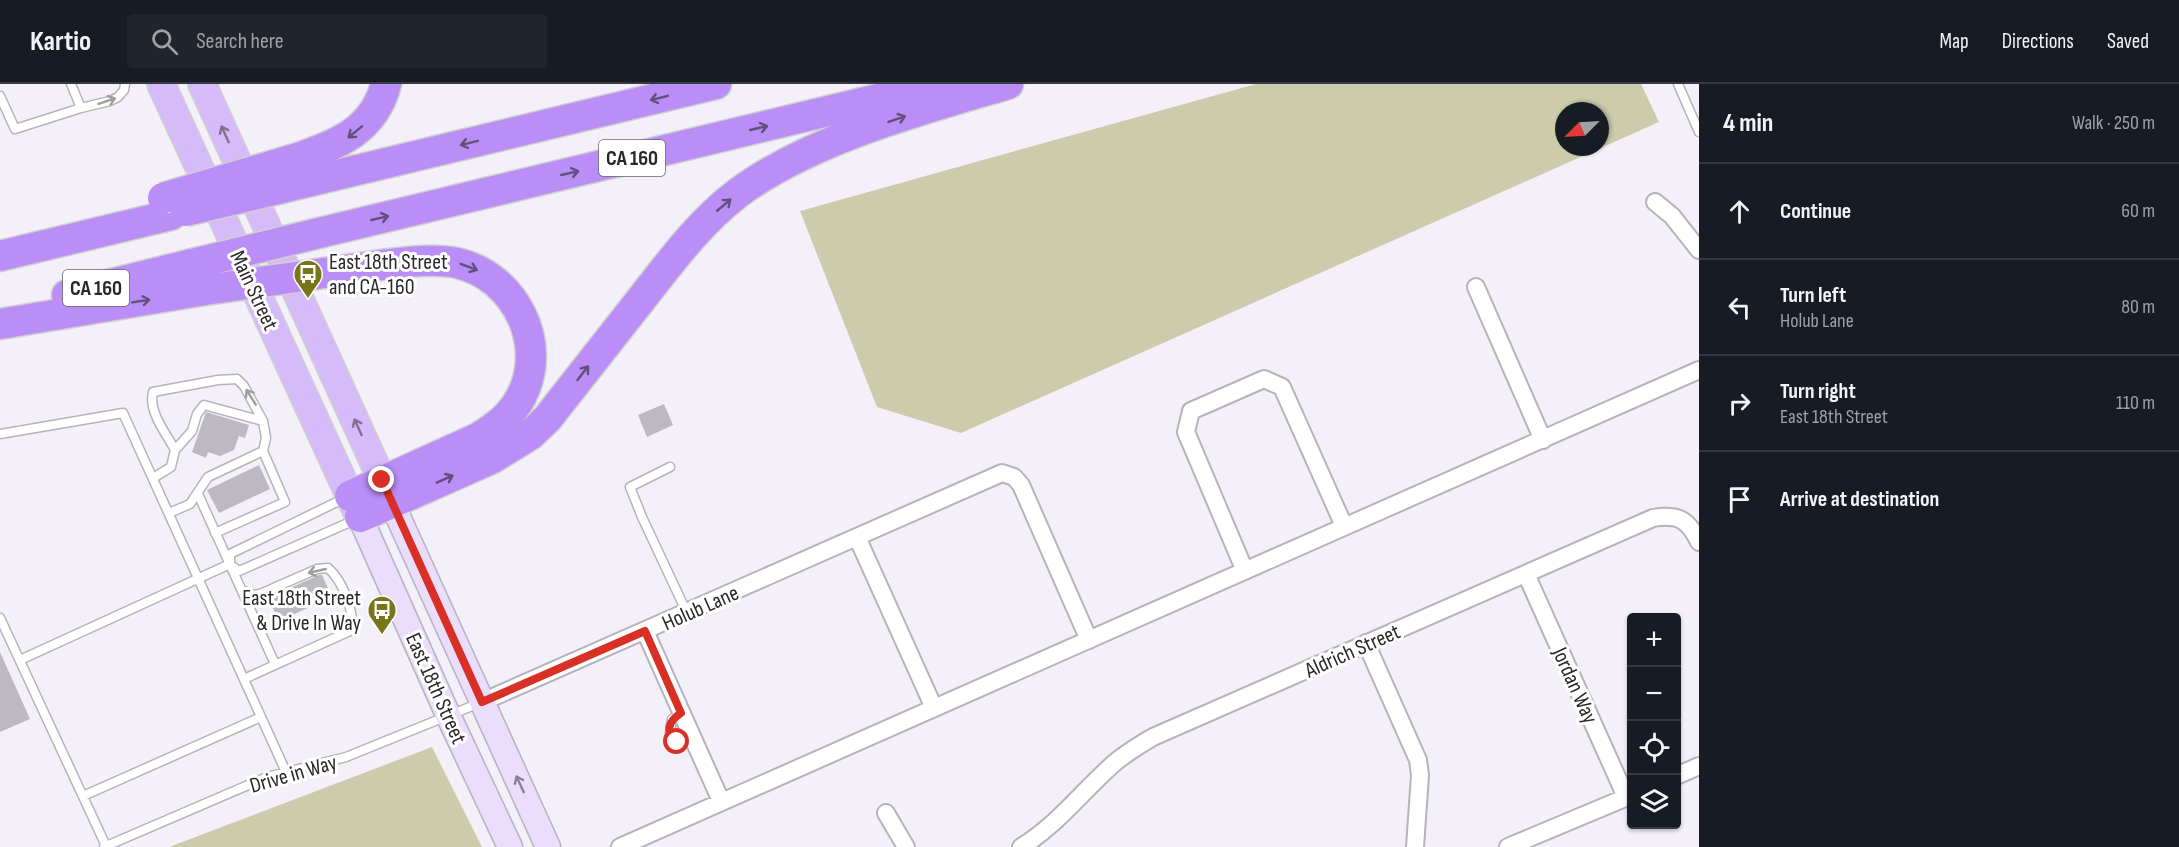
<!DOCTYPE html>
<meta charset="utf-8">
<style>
body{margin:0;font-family:"Sofia Sans Condensed",sans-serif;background:#20242c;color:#f1f3f6}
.controls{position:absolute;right:18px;bottom:18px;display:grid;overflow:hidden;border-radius:6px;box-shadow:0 2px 4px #0004}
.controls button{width:54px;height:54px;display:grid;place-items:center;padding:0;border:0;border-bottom:2px solid #363941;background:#171b24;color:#f1f3f6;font:30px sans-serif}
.compass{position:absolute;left:1555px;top:18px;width:54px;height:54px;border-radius:50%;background:#171b24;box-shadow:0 2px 4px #0004;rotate:246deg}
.stop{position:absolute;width:18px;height:18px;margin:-14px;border:4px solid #d93025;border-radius:50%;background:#fff}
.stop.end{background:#d93025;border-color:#fff;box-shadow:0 2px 6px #0008}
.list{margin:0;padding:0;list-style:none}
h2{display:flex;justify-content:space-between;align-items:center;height:78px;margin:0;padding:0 24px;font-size:26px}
h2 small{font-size:20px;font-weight:400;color:#9ea1a6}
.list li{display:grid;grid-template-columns:39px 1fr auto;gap:18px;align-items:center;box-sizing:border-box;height:96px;padding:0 24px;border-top:2px solid #363941}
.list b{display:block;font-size:22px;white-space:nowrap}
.list p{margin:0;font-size:20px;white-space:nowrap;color:#9ea1a6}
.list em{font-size:20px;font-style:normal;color:#9ea1a6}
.icon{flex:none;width:33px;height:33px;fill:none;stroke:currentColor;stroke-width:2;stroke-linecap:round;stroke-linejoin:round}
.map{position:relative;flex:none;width:1699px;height:763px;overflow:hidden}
header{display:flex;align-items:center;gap:36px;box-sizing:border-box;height:84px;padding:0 30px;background:#171b24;border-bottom:2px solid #363941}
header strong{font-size:28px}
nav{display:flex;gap:33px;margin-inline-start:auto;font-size:21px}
.search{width:420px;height:54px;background:#20242c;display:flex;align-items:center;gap:15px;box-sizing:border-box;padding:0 21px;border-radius:6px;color:#9ea1a6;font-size:22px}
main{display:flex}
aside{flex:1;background:#171b24}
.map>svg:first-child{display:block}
.green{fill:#ccccac;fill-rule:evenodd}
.building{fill:#bcb9c1}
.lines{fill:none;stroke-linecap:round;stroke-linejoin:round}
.service-casing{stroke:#b6b3bb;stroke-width:11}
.minor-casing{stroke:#b6b3bb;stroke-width:20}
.secondary-casing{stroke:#b6b3bb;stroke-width:27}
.primary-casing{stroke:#d0cfd0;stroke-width:30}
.motorway-casing{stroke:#d0cfd0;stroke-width:33}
.service{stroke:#fff;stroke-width:8}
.minor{stroke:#fff;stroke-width:16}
.secondary{stroke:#eaddfd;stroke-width:24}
.primary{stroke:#d6bbfa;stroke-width:27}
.motorway{stroke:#ba8df7;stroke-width:30}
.motorway-bridge-casing{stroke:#d0cfd0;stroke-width:33;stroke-linecap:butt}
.motorway-bridge{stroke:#ba8df7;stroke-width:30}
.oneway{stroke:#62507c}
.oneway2{stroke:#9e9e9f}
.oneway3{stroke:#7f7192}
.oneway4{stroke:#898294}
.route{stroke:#d93025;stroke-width:8}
.labels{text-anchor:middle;stroke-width:6;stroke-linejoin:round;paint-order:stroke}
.shield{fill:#fff;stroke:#68686a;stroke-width:1.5}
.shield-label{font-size:21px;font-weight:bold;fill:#28272a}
.poi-label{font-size:22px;fill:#28272a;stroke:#fff;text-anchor:start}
.street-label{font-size:22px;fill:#28272a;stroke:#fff}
</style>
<header>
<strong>Kartio</strong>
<div class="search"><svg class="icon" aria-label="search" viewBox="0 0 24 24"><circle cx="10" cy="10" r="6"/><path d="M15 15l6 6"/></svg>Search here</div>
<nav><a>Map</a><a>Directions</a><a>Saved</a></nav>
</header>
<main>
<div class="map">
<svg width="1699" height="763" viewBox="0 0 1699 763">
<rect width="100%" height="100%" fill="#f3f0f9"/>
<!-- green -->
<path class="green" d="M1256,0H1641L1659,38L961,349L877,323L800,127ZM1564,27H1600V63H1564Z
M432,663L482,763H169Z"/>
<!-- building -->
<path class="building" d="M664,320L673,341L647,353L638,331Z
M206,328L249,341L245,354L239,352L234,366L220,372L208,368L206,374L192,368Z
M259,381L270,405L219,429L207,406Z
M319,491H322L332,513L279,537L268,514Z
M0,568L30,635L0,648Z"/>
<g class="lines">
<!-- service casing -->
<g class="service-casing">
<path id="service" d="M71,0L81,24
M1678,0L1699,48
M0,12L15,45L81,24L110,17L118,13L124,6L125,0
M0,350L123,329L286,688
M175,366L192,347L197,330L204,321L263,337
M670,383L630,403L642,433L687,529
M153,394L171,383L175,366C166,349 148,328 153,308L218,296L237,295L244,302L263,337L266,354L263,367L285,418L215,449
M198,410L275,580
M169,429L190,420L208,393L263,367
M230,479V470L345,414
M232,482L239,487L357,435
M242,506L253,511L260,510L317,485L328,484C343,497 354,527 352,546L244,595
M0,534L106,762
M20,576L230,480
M681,629L672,635L670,649C675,660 683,660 694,658
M83,712L261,633
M104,763L267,693L346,673L482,618"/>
</g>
<!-- minor casing -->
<g class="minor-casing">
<path id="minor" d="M1655,118L1672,132L1699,166
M1476,203L1543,356
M857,453L934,624
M1245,487L1186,348L1191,327L1264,295L1282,303L1344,442
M1526,490L1626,713
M645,547L721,717
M1366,559L1418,676L1420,691L1415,763
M482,618L1002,389L1014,393L1021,401L1089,556
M1676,692L1699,682
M886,729L906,763
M620,763L1699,286
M1021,763C1056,742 1081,709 1111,682C1124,670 1138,662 1153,653L1653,434C1678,430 1688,435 1699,458
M1508,763L1632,711"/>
</g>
<!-- secondary casing -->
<g class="secondary-casing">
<path id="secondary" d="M385,404L548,763
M360,433L448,631L510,763"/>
</g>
<!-- primary casing -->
<g class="primary-casing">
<path id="primary" d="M161,0L359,432
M202,0L382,396"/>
</g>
<!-- motorway casing -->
<g class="motorway-casing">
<path id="motorway" d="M298,74C339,60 374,46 386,0
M303,99L716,0
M323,148L941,0
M0,172L171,131
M338,187C371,183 426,172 457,179C515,192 549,260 521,313C511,332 496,343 478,354L350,412
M67,211L192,180
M0,240L205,206
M360,433L493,374L530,351L547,335C579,294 611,254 643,213C672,176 700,138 738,109C811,55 920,26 1008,0"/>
</g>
<!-- service -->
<use href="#service" class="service"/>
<!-- minor -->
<use href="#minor" class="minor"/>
<!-- secondary -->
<use href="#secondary" class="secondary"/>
<!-- primary -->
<use href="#primary" class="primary"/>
<!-- motorway -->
<use href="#motorway" class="motorway"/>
<!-- motorway-bridge casing -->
<g class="motorway-bridge-casing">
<path id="motorway-bridge" d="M163,114L298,74
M186,127L303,99
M192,180L323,148
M205,206L338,187"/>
</g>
<!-- motorway-bridge -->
<use href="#motorway-bridge" class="motorway-bridge"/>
</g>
<!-- one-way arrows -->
<defs><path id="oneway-shaft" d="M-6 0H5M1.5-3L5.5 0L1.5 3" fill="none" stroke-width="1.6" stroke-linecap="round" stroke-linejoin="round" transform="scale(1.5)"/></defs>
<g class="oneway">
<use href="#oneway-shaft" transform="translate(659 14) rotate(166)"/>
<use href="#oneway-shaft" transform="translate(897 35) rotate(-19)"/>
<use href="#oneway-shaft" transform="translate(759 44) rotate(-13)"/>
<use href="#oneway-shaft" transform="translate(355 48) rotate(141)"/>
<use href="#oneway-shaft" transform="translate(469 59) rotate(166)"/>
<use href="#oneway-shaft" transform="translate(570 89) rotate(-13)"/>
<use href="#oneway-shaft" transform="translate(724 121) rotate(-40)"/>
<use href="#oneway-shaft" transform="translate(380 134) rotate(-13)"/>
<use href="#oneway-shaft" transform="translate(469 183) rotate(21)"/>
<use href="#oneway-shaft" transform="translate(141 217) rotate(-9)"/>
<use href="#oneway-shaft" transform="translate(583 289) rotate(-52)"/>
<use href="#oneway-shaft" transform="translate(445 395) rotate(-24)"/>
</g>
<g class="oneway2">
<use href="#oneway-shaft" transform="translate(107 17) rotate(-18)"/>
<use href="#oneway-shaft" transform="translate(251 313) rotate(-122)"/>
<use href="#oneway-shaft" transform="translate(317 487) rotate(167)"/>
</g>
<g class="oneway3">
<use href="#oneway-shaft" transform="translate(225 50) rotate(-114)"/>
<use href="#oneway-shaft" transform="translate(358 343) rotate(-114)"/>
</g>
<use class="oneway4" href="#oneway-shaft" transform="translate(520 700) rotate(-115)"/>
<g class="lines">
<!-- route -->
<path class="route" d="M382,396L482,618L645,547L681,629C669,637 664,647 677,658"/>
</g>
<!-- icons -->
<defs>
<g id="bus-pin" transform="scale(1.5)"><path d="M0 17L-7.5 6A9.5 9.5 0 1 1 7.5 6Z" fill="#78751b" stroke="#fff"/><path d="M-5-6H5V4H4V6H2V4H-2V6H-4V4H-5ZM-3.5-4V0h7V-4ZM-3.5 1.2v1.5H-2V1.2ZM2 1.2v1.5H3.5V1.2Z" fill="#fff"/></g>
</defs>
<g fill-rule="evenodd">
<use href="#bus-pin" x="308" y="190"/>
<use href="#bus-pin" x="382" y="526"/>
</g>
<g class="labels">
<!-- shield labels -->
<g class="shield">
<rect x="599" y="56" width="66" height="36" rx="4.5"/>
<rect x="63" y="186" width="66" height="36" rx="4.5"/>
</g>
<g class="shield-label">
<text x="632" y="81">CA 160</text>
<text x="96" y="211">CA 160</text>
</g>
<!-- poi labels -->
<g class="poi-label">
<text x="329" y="185">East 18th Street<tspan x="329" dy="25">and CA-160</tspan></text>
<text x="361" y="521" text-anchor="end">East 18th Street<tspan x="361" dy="25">&amp; Drive In Way</tspan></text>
</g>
<!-- street labels -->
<g class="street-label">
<text transform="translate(255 206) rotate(65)" y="8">Main Street</text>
<text transform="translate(700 523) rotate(-24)" y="8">Holub Lane</text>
<text transform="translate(1352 566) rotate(-24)" y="8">Aldrich Street</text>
<text transform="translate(1576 601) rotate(66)" y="8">Jordan Way</text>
<text transform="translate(437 604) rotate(66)" y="8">East 18th Street</text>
<text transform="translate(293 689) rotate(-16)" y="8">Drive in Way</text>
</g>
</g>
</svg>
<div class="controls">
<button>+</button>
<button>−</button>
<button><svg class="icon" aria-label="locate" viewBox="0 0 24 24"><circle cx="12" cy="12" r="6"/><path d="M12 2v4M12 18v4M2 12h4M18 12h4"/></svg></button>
<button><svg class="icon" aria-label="layers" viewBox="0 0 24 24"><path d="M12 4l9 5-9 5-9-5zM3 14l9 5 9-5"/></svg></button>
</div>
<svg class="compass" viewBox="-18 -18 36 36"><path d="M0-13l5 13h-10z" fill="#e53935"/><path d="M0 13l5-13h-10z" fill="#9ea1a6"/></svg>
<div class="stop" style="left:677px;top:658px"></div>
<div class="stop end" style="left:382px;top:396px"></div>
</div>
<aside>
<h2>4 min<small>Walk · 250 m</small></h2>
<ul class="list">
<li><svg class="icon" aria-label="ahead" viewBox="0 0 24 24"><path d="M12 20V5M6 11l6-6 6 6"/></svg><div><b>Continue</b></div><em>60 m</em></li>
<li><svg class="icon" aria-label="left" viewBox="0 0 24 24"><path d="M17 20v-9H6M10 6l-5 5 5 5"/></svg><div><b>Turn left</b><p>Holub Lane</p></div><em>80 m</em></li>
<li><svg class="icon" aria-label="right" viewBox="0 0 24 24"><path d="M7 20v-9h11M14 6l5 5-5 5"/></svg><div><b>Turn right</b><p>East 18th Street</p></div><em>110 m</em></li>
<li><svg class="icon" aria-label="arrive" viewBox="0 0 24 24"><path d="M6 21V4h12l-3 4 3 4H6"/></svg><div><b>Arrive at destination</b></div></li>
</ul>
</aside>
</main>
